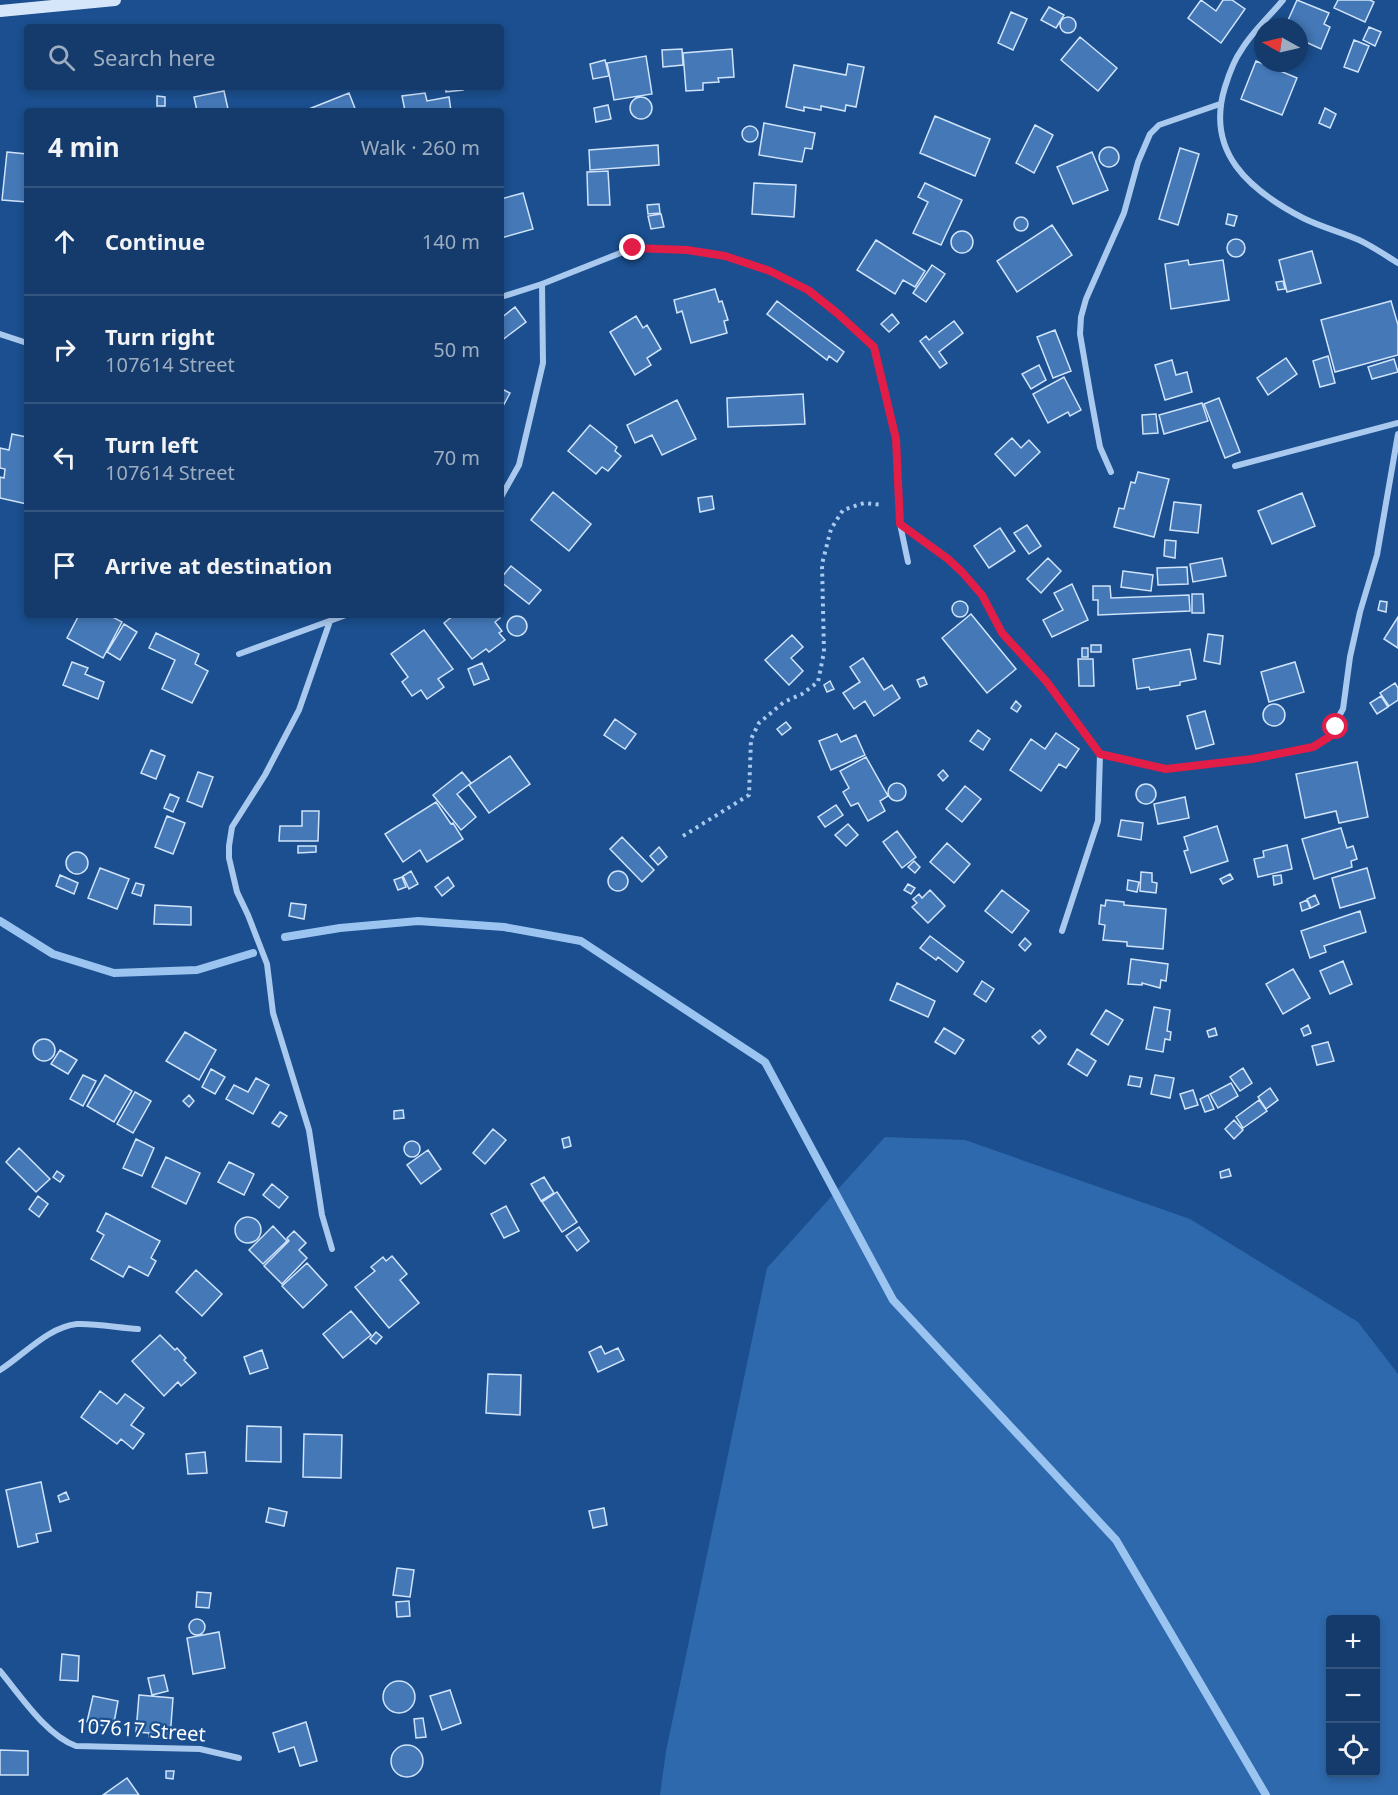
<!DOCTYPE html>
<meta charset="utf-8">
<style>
body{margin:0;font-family:"Noto Sans",sans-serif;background:#1d4271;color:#f1f3f6}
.controls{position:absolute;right:18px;bottom:18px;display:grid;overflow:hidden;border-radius:6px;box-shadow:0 3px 9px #0003}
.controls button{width:54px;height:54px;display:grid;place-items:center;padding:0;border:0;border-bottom:2px solid #33557e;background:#143b6b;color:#f1f3f6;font:30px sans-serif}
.compass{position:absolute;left:1254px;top:18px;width:54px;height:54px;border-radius:50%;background:#143b6b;box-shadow:0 3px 9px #0003;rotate:278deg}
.stop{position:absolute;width:18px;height:18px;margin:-14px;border:4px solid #e11d48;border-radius:50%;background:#fff}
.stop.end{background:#e11d48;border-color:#fff;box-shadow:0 2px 6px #0008}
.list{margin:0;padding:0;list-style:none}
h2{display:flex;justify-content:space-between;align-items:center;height:78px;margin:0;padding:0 24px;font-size:26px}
h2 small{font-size:20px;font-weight:400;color:#9dadc1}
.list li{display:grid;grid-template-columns:39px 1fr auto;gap:18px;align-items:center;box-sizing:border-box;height:108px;padding:0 24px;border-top:2px solid #33557e}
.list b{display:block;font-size:22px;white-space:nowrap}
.list p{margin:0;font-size:20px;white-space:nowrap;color:#9dadc1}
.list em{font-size:20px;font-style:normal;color:#9dadc1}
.icon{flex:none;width:33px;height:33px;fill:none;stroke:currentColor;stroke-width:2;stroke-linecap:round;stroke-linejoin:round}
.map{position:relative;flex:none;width:1398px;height:1795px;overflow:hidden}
.search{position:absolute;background:#143b6b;box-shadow:0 3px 9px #0003;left:24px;top:24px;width:480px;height:66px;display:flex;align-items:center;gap:15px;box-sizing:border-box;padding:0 21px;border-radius:6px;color:#9dadc1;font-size:22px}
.panel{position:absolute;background:#143b6b;box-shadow:0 3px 9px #0003;left:24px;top:108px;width:480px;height:510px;border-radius:6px}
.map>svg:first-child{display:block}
.green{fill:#2e69ad;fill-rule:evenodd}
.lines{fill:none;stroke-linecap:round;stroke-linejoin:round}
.stream{stroke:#9cc4f0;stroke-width:8}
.building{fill:#4478b7;stroke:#cfe3fa;stroke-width:1.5}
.path{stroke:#a9c9ee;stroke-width:4;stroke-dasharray:3 4.5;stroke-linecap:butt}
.street{stroke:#a9c9ee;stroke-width:6}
.secondary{stroke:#d6e6fa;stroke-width:12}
.route{stroke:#e11d48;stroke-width:8}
.labels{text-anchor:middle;stroke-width:4.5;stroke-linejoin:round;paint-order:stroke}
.street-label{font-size:20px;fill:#fff;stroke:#1b4f8f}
</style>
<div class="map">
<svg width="1398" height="1795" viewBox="0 0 1398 1795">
<rect width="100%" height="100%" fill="#1b4f8f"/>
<!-- green -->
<path class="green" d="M885,1137L965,1140L1190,1219L1358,1322L1398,1374V1795H660L666,1751L767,1268ZM1330,1620H1376V1772H1330Z"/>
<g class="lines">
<!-- stream -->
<path class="stream" d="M0,921L53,954L114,973L197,970L253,953
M285,937L340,928L418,921L504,927L581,941L765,1062L893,1300L1116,1540L1266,1795"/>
</g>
<!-- building -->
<path class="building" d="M1201,0L1216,11L1223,0H1232L1245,9L1221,43L1188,18Z
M1297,0L1329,13L1324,24L1330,27L1321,49L1299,39V27H1285Z
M1338,0H1370L1374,2L1365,22L1334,8Z
M1049,7L1064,15L1056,28L1041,20Z
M1011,12L1027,19L1013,50L998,43Z
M1060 25a8 8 0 1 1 16 0a8 8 0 1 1-16 0Z
M1369,27L1381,32L1375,46L1363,40Z
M1080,37L1117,68L1098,91L1061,60Z
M1354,40L1369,46L1358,72L1344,67Z
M682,49L683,65L663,67L662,50Z
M732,49L734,77L718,78L719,82L703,83V90L686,91L683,53Z
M646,56L652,94L614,100L607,63Z
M605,60L609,76L593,79L590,64Z
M1256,61L1297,78L1282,115L1241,99Z
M848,64L864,67L856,107L846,105L845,111L821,106V110L804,107V111L786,107L794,65L846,75Z
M446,87H463V90L446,92Z
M224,91L228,109H233V111H197L194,97Z
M349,93L356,111H310L309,109Z
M425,93L427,101L449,97L451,111H405L402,96Z
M157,96L165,97V106H157Z
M630 108a11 11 0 1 1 22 0a11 11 0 1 1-22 0Z
M608,105L611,119L596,122L594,108Z
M1325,108L1336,114L1330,128L1319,123Z
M935,116L990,139L975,176L920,153Z
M764,123L815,133L812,149L805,148L802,162L759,155Z
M1035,125L1053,135L1034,173L1016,163Z
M742 134a8 8 0 1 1 16 0a8 8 0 1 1-16 0Z
M658,145L659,165L590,170L589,150Z
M1099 157a10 10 0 1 1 20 0a10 10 0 1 1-20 0Z
M1180,148L1199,154L1178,225L1159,219Z
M7,152L27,154V202L2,200Z
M1092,152L1108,190L1073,204L1057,167Z
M608,171L610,205H588L587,172Z
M754,183L796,185L794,217L752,214Z
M925,183L962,200L941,245L913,233L928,202L918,197Z
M523,193L533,229L501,238V199Z
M659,204L660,213L648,214L647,205Z
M661,214L664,227L651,229L648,216Z
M1228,214L1237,216L1234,226L1226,224Z
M1014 224a7 7 0 1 1 14 0a7 7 0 1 1-14 0Z
M1052,225L1072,255L1017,292L997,261Z
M951 242a11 11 0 1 1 22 0a11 11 0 1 1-22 0Z
M1227 248a9 9 0 1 1 18 0a9 9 0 1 1-18 0Z
M876,240L925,271L915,287L903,280L895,294L857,270Z
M1312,251L1321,283L1287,292L1279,260Z
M1188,260L1189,265L1223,260L1229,300L1171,309L1165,264Z
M932,265L945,274L926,302L913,293Z
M1283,281L1285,289L1278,290L1276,282Z
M715,289L719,302L722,301L728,320L724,321L727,333L691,343L682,311L677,313L674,300Z
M777,301L844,352L837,362L829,356L827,360L767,314Z
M1391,301L1398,325V355L1335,372L1321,320Z
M515,307L526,322L501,341V318Z
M892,314L899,323L889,332L881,324Z
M636,316L643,328L647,325L661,349L647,358L651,365L635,375L610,332Z
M954,321L963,333L939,352L947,363L940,368L920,341L926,336L929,340Z
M1055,330L1071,371L1053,378L1037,337Z
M1328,356L1335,383L1320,387L1313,361Z
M1286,358L1297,374L1268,395L1257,378Z
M1394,359L1398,372L1372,379L1368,367Z
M1172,360L1176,375L1187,372L1192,392L1165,400L1155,365Z
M1039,365L1046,380L1031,389L1022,374Z
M1064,377L1081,410L1070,416L1068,412L1048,423L1033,394Z
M501,385L503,386L502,389L510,393L502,408Z
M803,394L805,424L728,427L727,398Z
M1219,398L1240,452L1225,458L1204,404Z
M677,400L696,439L662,455L652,435L635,443L627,425Z
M1202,403L1208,421L1164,434L1159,415Z
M1156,414L1158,433L1143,434L1142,415Z
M590,425L617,447L615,451L621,456L608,471L602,467L596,474L568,451Z
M12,434L27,437V504L0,498V477L4,478L5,469L0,468V448L9,450Z
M1012,438L1021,448L1029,440L1040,452L1015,476L995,454Z
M1138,472L1169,479L1154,537L1114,527L1119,508L1124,509L1131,482L1135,483Z
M553,492L591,524L569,551L531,520Z
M1302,493L1315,526L1272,544L1258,511Z
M712,496L714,509L700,512L698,498Z
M1174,502L1201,505L1198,533L1170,530Z
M1027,525L1041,546L1029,554L1014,533Z
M1000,528L1015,551L989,568L974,546Z
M1165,540L1176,541L1175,558L1164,556Z
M1048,558L1061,571L1041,593L1027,579Z
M1222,558L1226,576L1193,582L1190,564Z
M511,566L541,590L529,604L501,582V578Z
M1187,567L1188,584L1158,585L1157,568Z
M1123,571L1153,575L1151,591L1121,587Z
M1072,584L1088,620L1052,637L1043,620L1063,610L1054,593Z
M1093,586H1110L1111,598L1189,595L1190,611L1098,615V600H1093Z
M1192,594H1203L1204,613H1192Z
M1380,601L1387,602L1386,612L1378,610Z
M952 609a8 8 0 1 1 16 0a8 8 0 1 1-16 0Z
M971,614L1016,669L987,693L942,638Z
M79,615H109L122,622L103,658L67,638Z
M454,615H497L500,618L495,622L502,631L499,633L505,640L489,652L486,649L472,659L444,623Z
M507 626a10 10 0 1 1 20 0a10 10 0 1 1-20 0Z
M1398,617V648L1384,639Z
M124,624L137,632L120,660L107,652Z
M424,630L453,669L438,679L444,687L427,699L421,690L412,696L402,682L408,677L391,654Z
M156,633L199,654L195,664L208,671L192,703L162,689L175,660L149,648Z
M1208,634L1223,636L1220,664L1204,661Z
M792,635L803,647L791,658L803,671L789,685L765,660Z
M1091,645H1101V652H1091Z
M1082,648H1088V657H1082Z
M1190,649L1196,679L1180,682V685L1150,690L1149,687L1137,689L1133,659Z
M863,658L884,690L892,685L900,698L874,716L865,701L854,709L843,693L860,682L850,667Z
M1078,659H1093L1094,686H1079Z
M72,662L88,668L85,674L104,682L98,699L63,685Z
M1295,662L1304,692L1269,702L1261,672Z
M482,663L489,679L474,685L468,669Z
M924,677L927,684L920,687L917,680Z
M830,681L834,689L827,692L824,685Z
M1395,683L1398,688V700L1389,706L1380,693Z
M1381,696L1388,707L1377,714L1370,703Z
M1016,701L1021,706L1017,712L1011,708Z
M1263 715a11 11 0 1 1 22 0a11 11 0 1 1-22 0Z
M1205,711L1214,744L1196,749L1187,716Z
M615,719L636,734L625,749L604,735Z
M786,722L791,728L782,735L777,729Z
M978,730L990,739L983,750L970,741Z
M1056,733L1079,749L1066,768L1059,764L1041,791L1010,770L1031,739L1045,749Z
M837,734L841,742L856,735L865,755L831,770L819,741Z
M151,750L165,756L156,779L141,773Z
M510,756L530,784L489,813L469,785Z
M866,757L888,796L880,801L885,811L868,821L858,803L851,806L843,792L849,788L840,771Z
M1357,762L1368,817L1339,823L1336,811L1305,818L1296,774Z
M943,770L948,776L943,781L938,775Z
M198,772L213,777L202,807L187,801Z
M462,772L471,783L457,794L476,817L461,830L433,795Z
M888 792a9 9 0 1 1 18 0a9 9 0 1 1-18 0Z
M1136 794a10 10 0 1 1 20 0a10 10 0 1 1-20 0Z
M965,786L981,799L962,822L946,809Z
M170,794L179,798L173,812L164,808Z
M1185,797L1189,818L1158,824L1154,804Z
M436,802L451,824L453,823L463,839L427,862L420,850L403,862L385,834Z
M836,805L843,815L825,827L818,817Z
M302,811H319L318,841H279L280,826H302Z
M167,816L185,823L173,854L155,847Z
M1121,820L1143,823L1141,840L1118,836Z
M848,824L858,835L846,846L835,835Z
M1217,826L1228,861L1191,873L1184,851L1188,850L1184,837Z
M1341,828L1347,848L1353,846L1357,859L1351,861L1352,867L1314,879L1302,839Z
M897,831L916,857L902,868L883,842Z
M622,837L654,870L642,882L610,849Z
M947,843L970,864L954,883L930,862Z
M1287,845L1292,869L1258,877L1254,859L1264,857L1263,851Z
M298,846H316V852L298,853Z
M659,847L667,857L658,865L650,856Z
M66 863a11 11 0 1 1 22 0a11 11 0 1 1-22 0Z
M914,861L920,867L915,873L908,867Z
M100,868L129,879L117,909L88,898Z
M1367,868L1375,898L1340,908L1332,878Z
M608 881a10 10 0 1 1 20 0a10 10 0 1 1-20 0Z
M411,871L418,884L409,889L403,876Z
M1141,872L1152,873V882L1157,883L1156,893L1140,891Z
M1230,874L1233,879L1223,884L1220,879Z
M60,875L78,883L74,894L56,886Z
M1281,875L1282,883L1274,885L1273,876Z
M402,877L406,887L398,890L394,880Z
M448,877L454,886L442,896L435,887Z
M1128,880L1139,882L1137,892L1127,890Z
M136,883L144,885L141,896L132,893Z
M908,884L915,888L911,894L904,890Z
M930,890L945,906L928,923L912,907L917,903L913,899L919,894L922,898Z
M1002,890L1029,911L1012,933L985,911Z
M1315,895L1319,904L1311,908L1307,899Z
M1106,900L1124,902V905L1166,909L1163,949L1127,946V942L1103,940L1105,925L1099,924L1101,905L1105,906Z
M1307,900L1310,908L1302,911L1300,903Z
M291,903L306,905L304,919L289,916Z
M155,905L191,907V925L154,924Z
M1360,911L1366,932L1324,946L1326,952L1310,958L1301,931Z
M930,936L964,962L957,972L938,957L936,960L920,948Z
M1025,938L1031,944L1025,951L1019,945Z
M1131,959L1168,964L1166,981L1161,980L1160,988L1142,983V985L1128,984Z
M1343,961L1352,984L1330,994L1320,971Z
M1293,969L1310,998L1283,1014L1266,984Z
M982,981L994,989L986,1002L974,994Z
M897,983L935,1001L928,1017L890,1000Z
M1154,1007L1170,1010L1167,1031L1171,1032L1170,1040L1165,1039L1163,1052L1146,1049Z
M1106,1010L1123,1020L1108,1045L1091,1034Z
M1308,1025L1311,1033L1304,1036L1301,1029Z
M944,1028L964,1040L955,1054L935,1042Z
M1215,1028L1217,1035L1209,1037L1207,1031Z
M1040,1030L1046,1037L1039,1044L1032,1037Z
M185,1032L216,1050L199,1080L166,1061Z
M33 1050a11 11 0 1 1 22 0a11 11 0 1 1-22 0Z
M1328,1042L1334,1061L1317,1065L1312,1046Z
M1077,1049L1096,1061L1087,1076L1068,1064Z
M60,1050L77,1060L68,1074L51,1064Z
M1243,1068L1252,1083L1240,1091L1230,1077Z
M211,1069L225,1077L215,1094L202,1087Z
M83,1075L96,1081L83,1106L70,1099Z
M105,1075L132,1091L114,1122L87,1106Z
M1155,1075L1174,1078L1170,1098L1151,1094Z
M1130,1076L1142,1078L1140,1087L1128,1085Z
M256,1078L269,1085L253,1114L226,1099L234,1085L248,1092Z
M1231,1083L1238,1096L1218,1108L1210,1094Z
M1270,1088L1278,1100L1266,1109L1258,1097Z
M1193,1090L1198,1105L1185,1109L1180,1094Z
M135,1092L151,1101L133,1133L117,1124Z
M189,1095L194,1101L189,1107L183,1101Z
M1208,1095L1214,1109L1205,1112L1200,1099Z
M1259,1100L1267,1111L1243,1128L1236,1117Z
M403,1110L404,1118L394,1119V1111Z
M280,1112L287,1116L279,1127L272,1123Z
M1234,1120L1243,1130L1234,1139L1225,1129Z
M493,1129L506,1140L485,1164L473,1153Z
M569,1137L571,1146L564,1148L562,1139Z
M136,1139L154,1148L142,1176L123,1168Z
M404 1149a8 8 0 1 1 16 0a8 8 0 1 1-16 0Z
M19,1148L50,1179L36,1192L6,1162Z
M428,1150L441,1169L421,1184L407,1165Z
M166,1157L200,1173L186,1204L152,1187Z
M229,1162L254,1174L244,1195L218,1182Z
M1229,1169L1231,1176L1221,1178L1220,1172Z
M57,1171L64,1176L60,1182L53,1177Z
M544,1177L554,1193L541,1201L531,1184Z
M272,1184L288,1197L279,1208L263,1195Z
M557,1192L577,1222L562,1232L542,1202Z
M38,1196L48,1204L39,1217L29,1209Z
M506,1206L519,1231L504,1238L491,1214Z
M106,1213L160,1241L151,1258L156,1261L148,1276L129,1266L123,1277L91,1259L104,1235L97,1231Z
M235 1230a13 13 0 1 1 26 0a13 13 0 1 1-26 0Z
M273,1226L287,1241L263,1264L249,1250Z
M579,1227L589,1241L577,1251L566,1236Z
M294,1231L306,1243L299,1250L307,1258L282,1284L264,1266L289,1241L287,1238Z
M392,1256L407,1274L400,1280L419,1303L389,1328L355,1287L375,1271L371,1267L383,1257L386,1261Z
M307,1263L327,1285L303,1308L282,1286Z
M196,1270L222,1294L202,1316L176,1292Z
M351,1311L371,1335L343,1358L323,1334Z
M376,1332L382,1337L376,1344L370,1339Z
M160,1335L175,1350L177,1348L186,1358L184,1360L196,1373L181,1386L178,1382L164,1396L132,1361Z
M601,1346L605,1354L618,1348L624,1360L598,1372L589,1352Z
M262,1350L268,1368L250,1374L244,1357Z
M488,1374L521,1375L520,1415L486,1413Z
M100,1391L117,1404L125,1394L144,1408L131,1425L144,1434L133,1449L121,1439L117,1444L81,1417Z
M247,1426L281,1427V1462L246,1461Z
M304,1434L342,1435L341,1478L303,1477Z
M205,1452L207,1473L188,1474L186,1454Z
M41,1482L51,1531L36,1534L38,1542L18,1547L6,1490Z
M66,1492L69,1499L60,1502L58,1496Z
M269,1508L287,1512L284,1526L266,1522Z
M604,1508L607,1525L593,1528L589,1511Z
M397,1568L414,1570L410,1597L393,1595Z
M197,1592L211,1593L209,1608L196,1607Z
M409,1601L410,1616L397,1617L396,1602Z
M189 1627a8 8 0 1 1 16 0a8 8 0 1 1-16 0Z
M219,1632L225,1668L193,1674L187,1638Z
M62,1654L79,1656L78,1681L60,1680Z
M164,1675L168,1691L152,1695L148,1678Z
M383 1697a16 16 0 1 1 32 0a16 16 0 1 1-32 0Z
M450,1690L461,1723L442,1730L430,1696Z
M139,1695L173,1698L170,1738L149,1737V1733L136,1732Z
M93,1696L118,1701L113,1728L87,1722Z
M423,1718L426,1737L416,1738L414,1719Z
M306,1722L317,1761L300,1766L294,1747L279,1752L273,1733Z
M391 1761a16 16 0 1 1 32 0a16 16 0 1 1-32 0Z
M0,1750L28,1751V1775H0Z
M166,1771H174L173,1779L166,1778Z
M127,1778L139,1795H103Z"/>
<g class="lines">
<!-- path -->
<path class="path" d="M683,836L749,795L751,739L759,723L784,702L802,694L818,682L824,652L822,564L831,529L843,510L864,503L883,505"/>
<!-- street -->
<path class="street" d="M1283,0C1270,16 1253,31 1242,49C1234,60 1229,74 1225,87C1205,152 1249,190 1303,218C1321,227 1341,232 1359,240C1372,246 1385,255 1398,263
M501,297L542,284L633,248L687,250L725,256L770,271L808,290L837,313L874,347L896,439L900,524L908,562
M0,334L27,343
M1235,466L1398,423
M1111,472L1100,447L1091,398L1080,334L1081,317L1086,299L1124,213L1138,162L1150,134L1159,125L1220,104
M501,497L519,465L543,363L542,284
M900,524L949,559L962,572L982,595L1002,633L1046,681L1100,754L1098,821L1062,931
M330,621L299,710L265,775L232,827L229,846V858L237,892L248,915L267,964L273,1013L309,1130L322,1215L332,1249
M239,654L346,615
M1100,754L1166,769L1252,759L1313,747L1329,737L1336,727L1339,716L1343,709L1350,657L1360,612L1377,555L1398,434
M0,1370C24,1355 48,1327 77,1324C94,1323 120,1328 138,1329
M0,1671C20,1695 46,1735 76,1746L200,1749L239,1758"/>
<!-- secondary -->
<path class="secondary" d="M0,11L115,0"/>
</g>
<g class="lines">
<!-- route -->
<path class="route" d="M633,248L687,250L725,256L770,271L808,290L837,313L874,347L896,439L900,524L948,559L962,572L982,595L1002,633L1046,681L1100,754L1166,769L1252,759L1313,747L1329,737L1336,727"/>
</g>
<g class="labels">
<!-- street labels -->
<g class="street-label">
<text transform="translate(141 1730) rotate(4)" y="7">107617 Street</text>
</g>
</g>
</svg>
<div class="controls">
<button>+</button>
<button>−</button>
<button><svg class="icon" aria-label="locate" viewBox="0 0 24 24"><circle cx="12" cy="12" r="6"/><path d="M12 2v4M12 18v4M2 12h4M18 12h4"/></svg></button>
</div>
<svg class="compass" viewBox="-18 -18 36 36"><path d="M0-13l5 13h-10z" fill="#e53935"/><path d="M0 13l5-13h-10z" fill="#9dadc1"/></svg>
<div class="stop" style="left:1336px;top:727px"></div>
<div class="stop end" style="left:633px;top:248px"></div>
<div class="search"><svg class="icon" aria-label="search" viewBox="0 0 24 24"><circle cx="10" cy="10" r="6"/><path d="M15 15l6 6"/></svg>Search here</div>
<section class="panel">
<h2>4 min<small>Walk · 260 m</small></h2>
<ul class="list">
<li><svg class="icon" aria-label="ahead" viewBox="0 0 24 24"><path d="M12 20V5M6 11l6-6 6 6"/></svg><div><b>Continue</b></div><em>140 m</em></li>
<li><svg class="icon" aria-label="right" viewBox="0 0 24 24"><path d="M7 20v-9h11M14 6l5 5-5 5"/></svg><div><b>Turn right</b><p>107614 Street</p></div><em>50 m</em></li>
<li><svg class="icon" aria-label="left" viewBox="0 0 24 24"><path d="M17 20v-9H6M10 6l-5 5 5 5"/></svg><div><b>Turn left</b><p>107614 Street</p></div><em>70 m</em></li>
<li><svg class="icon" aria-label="arrive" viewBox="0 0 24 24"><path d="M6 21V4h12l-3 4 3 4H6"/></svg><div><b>Arrive at destination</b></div></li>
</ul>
</section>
</div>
